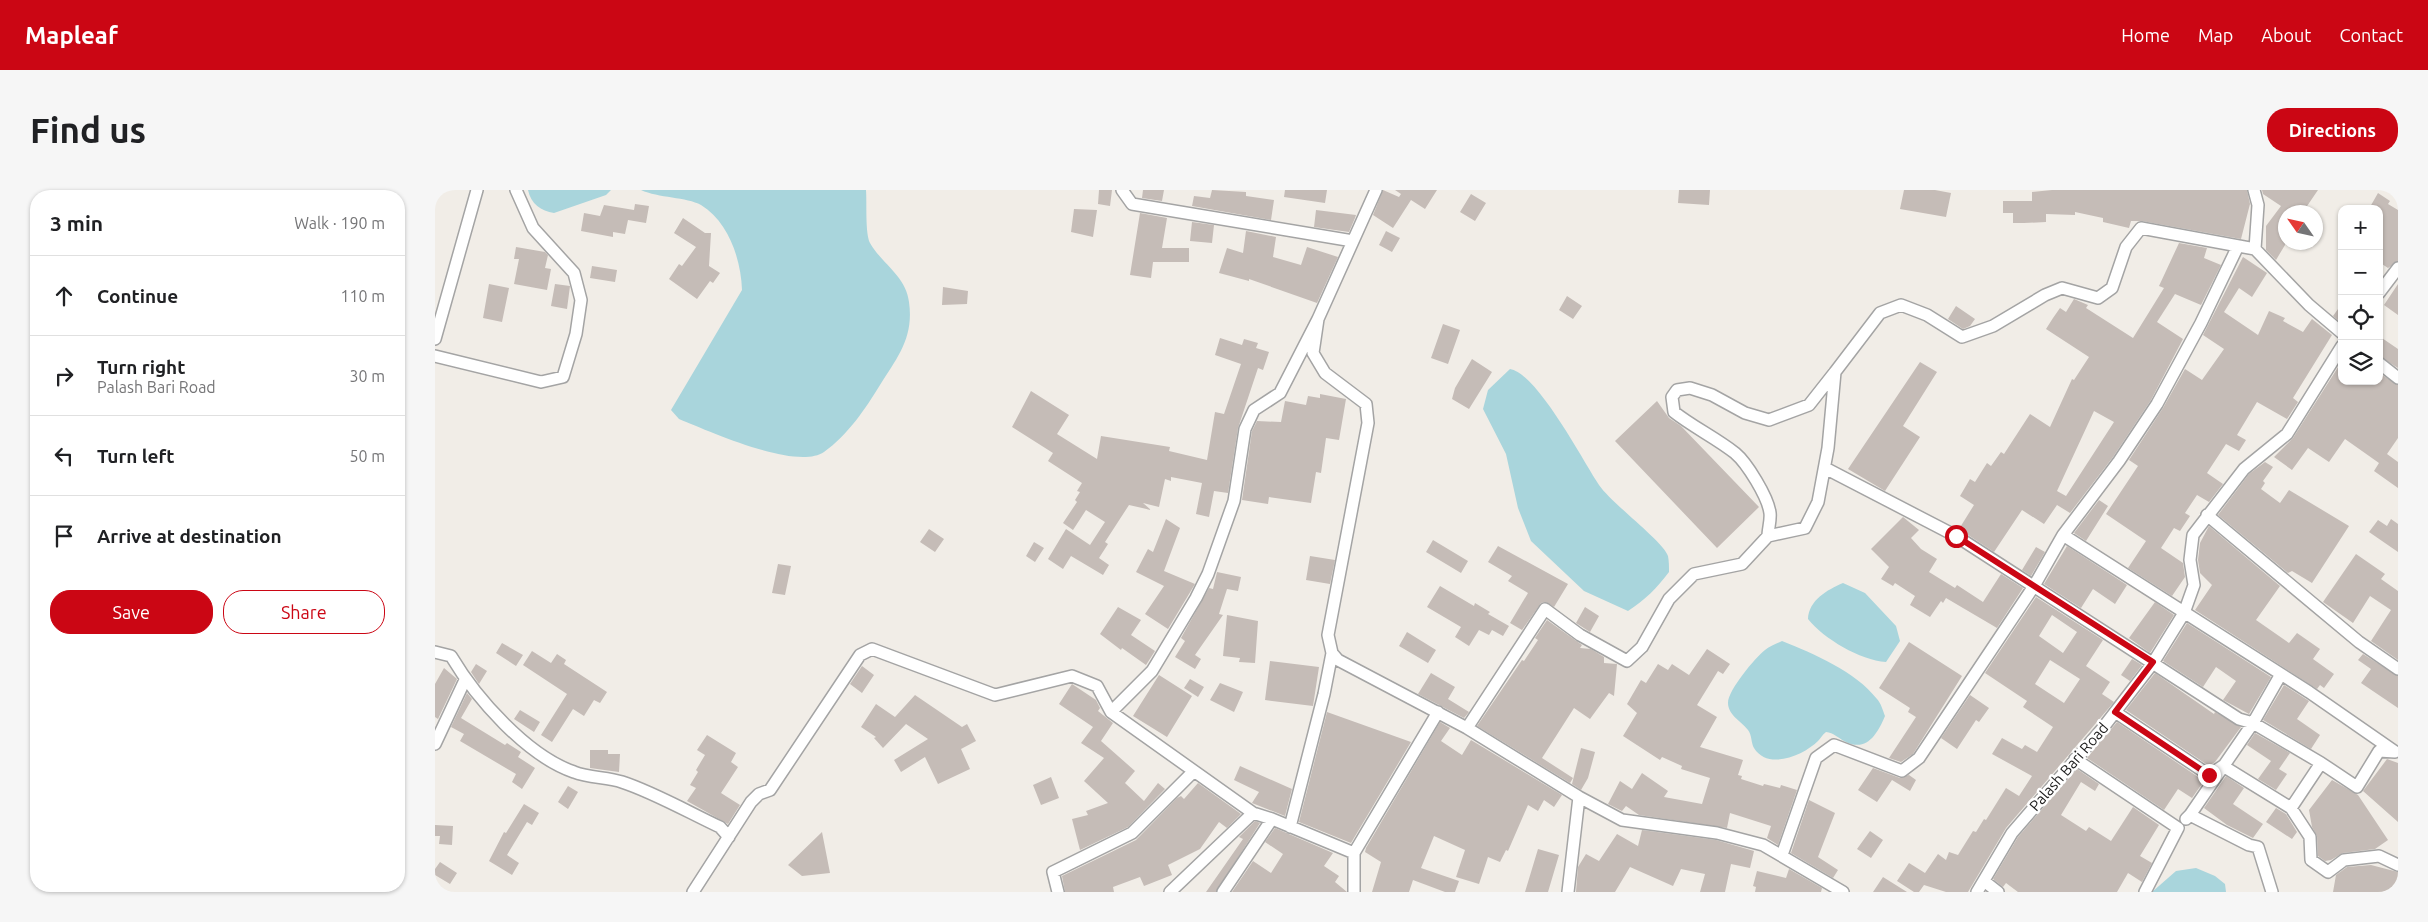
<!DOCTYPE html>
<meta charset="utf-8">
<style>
body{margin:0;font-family:Ubuntu,sans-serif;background:#f6f6f6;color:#202124}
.controls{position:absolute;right:15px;top:15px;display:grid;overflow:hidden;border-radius:10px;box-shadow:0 1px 4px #0004}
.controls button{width:45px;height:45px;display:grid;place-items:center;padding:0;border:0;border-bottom:1px solid #e0e0e0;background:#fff;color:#202124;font:25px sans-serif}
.compass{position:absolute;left:1843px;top:15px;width:45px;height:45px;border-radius:50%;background:#fff;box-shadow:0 1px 4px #0004;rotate:304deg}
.stop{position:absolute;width:15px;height:15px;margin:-11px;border:4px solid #cb0614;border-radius:50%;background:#fff}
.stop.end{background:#cb0614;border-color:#fff;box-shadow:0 1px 5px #0008}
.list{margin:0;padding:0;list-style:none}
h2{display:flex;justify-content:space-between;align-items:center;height:65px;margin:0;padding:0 20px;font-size:21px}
h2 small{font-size:16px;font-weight:400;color:#757577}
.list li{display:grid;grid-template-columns:32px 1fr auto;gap:15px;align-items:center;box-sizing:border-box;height:80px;padding:0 20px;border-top:1px solid #e0e0e0}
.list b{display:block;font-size:19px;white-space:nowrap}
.list p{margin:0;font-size:16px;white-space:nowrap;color:#757577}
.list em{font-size:16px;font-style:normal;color:#757577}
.actions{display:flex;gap:10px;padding:15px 20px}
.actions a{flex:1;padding:11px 0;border:1px solid #cb0614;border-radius:20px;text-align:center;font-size:18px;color:#cb0614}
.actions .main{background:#cb0614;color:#fff}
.icon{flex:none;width:28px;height:28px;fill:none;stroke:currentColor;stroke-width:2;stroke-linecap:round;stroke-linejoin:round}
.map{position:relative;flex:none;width:1963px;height:702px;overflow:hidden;border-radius:20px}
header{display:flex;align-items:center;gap:30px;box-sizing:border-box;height:70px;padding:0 25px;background:#cb0614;color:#fff}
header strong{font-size:24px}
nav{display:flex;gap:28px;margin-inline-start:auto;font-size:18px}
.intro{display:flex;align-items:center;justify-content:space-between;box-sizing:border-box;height:120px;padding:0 30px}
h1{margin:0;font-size:35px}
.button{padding:12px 22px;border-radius:20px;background:#cb0614;color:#fff;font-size:18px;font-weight:700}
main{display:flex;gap:30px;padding:0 30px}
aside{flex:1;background:#fff;border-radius:20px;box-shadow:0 1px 4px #0004}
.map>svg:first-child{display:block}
.water{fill:#a9d5dc}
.building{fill:#c5bcb7;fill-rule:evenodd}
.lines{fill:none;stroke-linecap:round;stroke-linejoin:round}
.street-casing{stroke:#a4a4a4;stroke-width:14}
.street{stroke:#fff;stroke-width:11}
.route{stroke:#cb0614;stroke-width:6}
.labels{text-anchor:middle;stroke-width:5;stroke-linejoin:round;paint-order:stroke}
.street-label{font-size:15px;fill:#202020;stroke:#fff}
</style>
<header>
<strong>Mapleaf</strong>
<nav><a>Home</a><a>Map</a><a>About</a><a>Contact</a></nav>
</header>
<div class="intro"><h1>Find us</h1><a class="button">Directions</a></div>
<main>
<aside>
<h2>3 min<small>Walk · 190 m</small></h2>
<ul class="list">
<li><svg class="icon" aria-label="ahead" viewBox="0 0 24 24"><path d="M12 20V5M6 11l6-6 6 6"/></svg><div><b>Continue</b></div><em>110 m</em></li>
<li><svg class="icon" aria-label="right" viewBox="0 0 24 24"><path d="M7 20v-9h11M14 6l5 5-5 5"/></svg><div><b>Turn right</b><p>Palash Bari Road</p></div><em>30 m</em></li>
<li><svg class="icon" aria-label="left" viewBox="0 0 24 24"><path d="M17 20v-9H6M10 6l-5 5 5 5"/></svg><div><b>Turn left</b></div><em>50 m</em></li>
<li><svg class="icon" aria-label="arrive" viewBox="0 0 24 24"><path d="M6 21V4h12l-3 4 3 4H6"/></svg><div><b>Arrive at destination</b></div></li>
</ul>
<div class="actions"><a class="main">Save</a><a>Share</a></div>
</aside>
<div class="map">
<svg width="1963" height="702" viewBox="0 0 1963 702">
<rect width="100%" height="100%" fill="#f1ede7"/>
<!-- water -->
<path class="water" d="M93,0H176L171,5L119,23C106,21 96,14 93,0Z
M206,0H431C432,12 430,43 435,53C447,74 471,86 474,112C479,147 463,167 445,195C431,218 412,246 389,262C361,281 274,241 244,229L236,220L307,100C306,70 294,32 266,15C252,7 223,8 206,0Z
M1075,179C1102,183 1148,271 1164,295C1177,314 1228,351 1233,366C1234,371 1234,377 1234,382C1222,398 1210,410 1193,421L1149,401L1096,351L1083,318L1071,264L1048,219L1053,200Z
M1408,393L1430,403L1461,436L1465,451L1451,472C1425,470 1389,449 1373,429C1374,410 1392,400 1408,393Z
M1347,451C1379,464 1420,481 1442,509C1446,513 1448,521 1450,526C1442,545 1431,563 1409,551C1402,547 1399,543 1391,542C1387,545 1386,548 1383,551C1369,565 1333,581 1319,558C1316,553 1317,545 1313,540C1307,532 1293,525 1293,513C1293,500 1320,468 1330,460C1334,456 1341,454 1347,451Z
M1761,678L1780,686L1790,694L1791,702H1717L1741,681Z"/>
<!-- building -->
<path class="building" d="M664,0H677L675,16L663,14Z
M708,0H729L727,11L707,8Z
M777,0L811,2V6L839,10L836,30L757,16L759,6L775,8Z
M850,0H892L890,13L849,7Z
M948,0L964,7L966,4L960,0H1002L990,19L976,10L958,38L938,25Z
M1244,0H1275L1274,15L1243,13Z
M1469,0H1500L1516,3L1511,27L1465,19Z
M1617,0H1812L1815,14L1806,49L1707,31H1696L1694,38L1668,32V28L1640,22V25L1611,24V32L1589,33H1578V23H1568V11H1597V2Z
M1827,0H1883L1868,22H1850V55L1841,70L1831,60V36L1846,16L1828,4Z
M1943,3L1955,11L1953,14L1963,20V71L1953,78L1944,72V19L1935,17Z
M1036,4L1051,13L1040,31L1025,22Z
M200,14L214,16L211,33L193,30L190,44L178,42V47L146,41L149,23L165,26L169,15L199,20Z
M639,19L662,20L658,47L636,42Z
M881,20L921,25L920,28L914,42L879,37Z
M705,23L732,28L727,58H754V72H718L716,88L695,85Z
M248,28L270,43H276L274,76L285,83L278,93L275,91L262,109L234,89L244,74L247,76L261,57L239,43Z
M757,32L779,35L777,53L755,51Z
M811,41L841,47L838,67L866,75L872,57L903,67L882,113L814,89V91L784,83L792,58L808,63Z
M951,41L965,48L957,62L944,55Z
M1744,53L1772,58L1769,68L1786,75L1766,115L1740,104L1722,132L1748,149L1716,210L1678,267L1635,323L1622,315L1609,334L1587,320L1559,362L1524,339L1539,315L1525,306L1535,289L1540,292L1552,273L1556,276L1566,262L1569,264L1595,224L1615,237L1637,189L1639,190L1654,167L1611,139L1618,128L1625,118L1631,122L1639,109L1653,115L1651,118L1698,148L1729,98L1724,96ZM1659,221L1679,232L1631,306L1622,301Z
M81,57L110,62L113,65L110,78L116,79L112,100L79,94L84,69H79Z
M1808,67L1832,83L1817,107L1804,98L1789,122L1823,145L1834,121L1850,128L1848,131L1868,142L1877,129L1897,145L1858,208L1863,212L1852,229L1822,212L1802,245L1811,250L1804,261L1791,254L1772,283L1788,294L1774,312L1762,305L1750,323L1755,326L1745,341L1739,338L1726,358L1748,373L1750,387L1737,406L1693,378L1711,351L1671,324L1703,276L1694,270L1728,218L1750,179L1767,190L1789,159L1768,145Z
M157,76L182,80L180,92L155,88Z
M54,94L74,98L67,132L48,128Z
M120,94L135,96L132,119L116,116Z
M1963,94V125L1949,115Z
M508,97L533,101L532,114L507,115Z
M1132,106L1147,116L1138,129L1124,120Z
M1521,116L1540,129L1535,136L1528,139L1513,129Z
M1903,119L1907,122L1905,132L1898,126Z
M1008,134L1025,140L1013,174L996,168Z
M1944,146L1963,159V178L1944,166Z
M785,148L807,155L809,149L823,153L821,158L834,162L828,180L823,178L803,238L793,303L779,301L774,327L761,324L767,293L736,287V291L730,289L724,317L708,313L716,320L694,315L670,352L673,354L664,368L674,375L668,385L636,366L628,379L613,369L631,339L655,355L670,332L651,320L638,340L628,333L642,312L640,310L645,302L642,301L647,293L613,271L618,263L577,237L596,201L634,225L622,244L662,269L666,246L735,257L734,261L772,270L780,222L789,224L806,174L780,165Z
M1037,169L1057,182L1034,219L1017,209L1020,198Z
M1907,171V191H1944V183L1963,195V248L1952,264L1963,272V298L1939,281L1944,273L1910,249L1894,272L1873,258L1857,280L1839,267L1858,248Z
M1485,172L1502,182L1468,236L1485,247L1450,301L1413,279Z
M885,204L911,209L904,250L891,248L886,283L881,282L876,313L834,307L833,314L807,310L817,241L822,231L846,232L850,211L871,215L873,206L885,208Z
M1222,211L1234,228L1246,236L1324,317L1282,358L1180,251Z
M1830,272L1838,277L1828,291L1830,293L1826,299L1845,313L1854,300L1914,336L1877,393L1857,381L1853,383L1783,325L1814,284Z
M1664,310L1673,316L1651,351L1639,343Z
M1468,327L1484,340L1476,348L1486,359L1502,369L1494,382L1520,398L1522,395L1548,412L1566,384L1588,398L1562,438L1511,408L1508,413L1506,411L1495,427L1475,415L1480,406L1460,393L1458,396L1446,389L1454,377L1436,359Z
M731,329L745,338L729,381L760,394L733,439L710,424L729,396L701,382L713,359L718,362Z
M1956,329L1963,334V362L1934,342L1943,330L1952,336Z
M1774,336L1845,396L1821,430L1854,453L1862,443L1885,459L1878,469L1899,484L1889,498L1885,495L1882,499L1760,420L1777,395L1765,383L1763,370L1765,353Z
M494,339L509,349L500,362L485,352Z
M998,350L1033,371L1026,383L991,362Z
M599,352L609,358L600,372L591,366Z
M1063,356L1133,394L1119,417L1111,412L1106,413L1087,440L1075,433L1093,403L1073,391L1077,386L1053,372Z
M1632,356L1692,395L1680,414L1658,399L1646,418L1609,394Z
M1601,357L1610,362L1596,386L1587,380Z
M1921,364L1950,384L1946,389L1963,401V470L1936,451L1956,420L1935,406L1918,433L1888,412Z
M875,366L900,370L895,394L871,390Z
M343,374L356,376L350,405L337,403Z
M782,382L806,387L803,401L792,399L784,424L788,425L760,465L766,469L760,479L740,467L750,451L746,448L774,398L778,399Z
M1005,396L1039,416L1040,413L1055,422L1053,424L1074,436L1068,446L1057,440L1054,445L1044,440L1034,456L1020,447L1026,437L992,417Z
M1601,407L1668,450L1651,476L1675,492L1667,504L1679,512L1571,638L1533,702H1511L1489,695L1484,702H1479L1462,691L1474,673L1490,683L1503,664L1511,670L1514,662L1523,665L1538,641L1541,642L1549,629L1551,630L1571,598L1584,606L1597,586L1557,564L1567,548L1587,559L1590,555L1602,562L1618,537L1588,517L1592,511L1550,483ZM1617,425L1642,442L1628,463L1604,446ZM1615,470L1645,489L1629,513L1600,494Z
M1720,412L1739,425L1715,463L1694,448Z
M683,417L706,430L696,445L720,461L711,475L687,458L686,460L665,444Z
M1150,417L1164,426L1155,442L1141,433Z
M792,425L823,431L820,473L804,472L805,468L788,466Z
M1112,430L1147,455L1145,458L1156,459L1169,467V473L1182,474L1179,506L1174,503L1155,529L1139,518L1107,568L1138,588L1135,593L1042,536L1087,470L1089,471L1103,450L1100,448Z
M1752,433L1836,487L1814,524L1788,510L1801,491L1781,477L1768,497L1728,471Z
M972,442L1001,460L993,473L964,456Z
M1474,452L1527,486L1478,564L1466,572L1454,568L1481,527L1473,522L1475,518L1444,498Z
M67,453L88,465L81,476L61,463Z
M1272,459L1295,474L1288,484L1283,481L1262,515L1282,527L1265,557L1308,570L1303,585L1307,586L1306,589L1328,596L1329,594L1345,598L1346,595L1362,600L1343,655L1332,648L1336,636L1295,623L1292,638L1204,625L1191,616L1187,621L1173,614L1185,591L1197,599L1207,583L1233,601L1229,607L1267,614L1275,588L1246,579L1247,576L1227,567L1225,570L1188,546L1202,523L1192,514L1206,490L1211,493L1223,474L1233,480L1237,474L1254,485Z
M97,461L116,473L122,464L131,470L129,474L172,502L165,513L159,510L149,526L138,519L117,552L106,545L132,504L88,475Z
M1928,464L1963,486V518L1926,493L1936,479L1923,470Z
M1697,469L1707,475L1695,491L1686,485Z
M835,471L884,477L878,516L830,510Z
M41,474L52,481L44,494L36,482Z
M427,476L439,485L427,503L415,494Z
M9,478L22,489L3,529L0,527V494Z
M996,483L1020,497L1013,509L1034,522L1029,528L983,504Z
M1720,483L1779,524L1780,522L1806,537L1780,572L1774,576L1691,520Z
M724,485L757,506L732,547L698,526Z
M755,489L769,497L763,507L749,498Z
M785,493L808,502L799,522L775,510Z
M637,494L661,510L665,518L663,521L678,533L666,551L700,581L690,593L709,611L723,593L730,599L693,637L645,660L637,629L653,625L651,621L673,613L649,591L669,568L646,553L658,537L624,514Z
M1849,495L1874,511L1862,529L1885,545L1876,559L1828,530Z
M32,503L37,509L26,528L70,555L72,553L86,562L83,567L100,578L87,599L77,592L81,584L25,551L29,544L16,537Z
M480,505L527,537L532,534L541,551L526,559L535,579L503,594L490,567L466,582L459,570L493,549L471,534L448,558L439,548L441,547L426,537L441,514L460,527Z
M1535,505L1554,518L1544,532L1541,530L1522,559L1506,548Z
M85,520L105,532L99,542L79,529Z
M892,522L976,552L916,653L864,632Z
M1005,532L1015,538L1006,551L1027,565L1036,550L1127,605L1119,617L1109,610L1103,621L1093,615L1073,661L1071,660L1065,672L1053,667L1044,694L1021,687L1030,660L999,646L986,678L1024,691L1020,702H1010L978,690L974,702H937L946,672L930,662L931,658Z
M1682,532L1769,591L1757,608L1743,599L1729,620L1652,568Z
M1820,543L1855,563L1844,579L1852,584L1841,600L1823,589L1836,571L1812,555Z
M272,545L301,563L296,572L303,577L286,603L305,615L293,634L252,611L261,598L255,595L263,582L261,580L270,565L262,560Z
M1146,558L1160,562L1153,588L1146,600L1137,594Z
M155,560H173V564H185L184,582L155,578Z
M1952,569L1963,573V632L1928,601Z
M805,576L857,599L850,626L817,613L824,602L799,590Z
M1438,578L1465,588L1474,585L1481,590L1475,601L1457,590L1442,612L1423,600Z
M1642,579L1664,594L1660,601L1646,592L1626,625L1651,641L1654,637L1676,651L1698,617L1724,635L1705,666L1717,673L1707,692L1693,683L1682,702H1583L1571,693L1568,697L1558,689L1583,647Z
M1791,586L1809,598L1798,614L1828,634L1818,648L1792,635L1769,618Z
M616,587L624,608L606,615L598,595Z
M1897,590L1923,605L1953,650L1940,659L1908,663L1896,670L1890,671L1883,666L1882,646L1877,637L1874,620Z
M763,593L806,624L792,638L784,632L765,659L733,675L737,685L709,696L705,687L678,697L679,702H630L627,686L701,650L742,608L746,606L749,609Z
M133,596L143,602L133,619L123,612Z
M1374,610L1400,623L1383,667L1403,680L1398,688L1356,663Z
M89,614L104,623L97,635L92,632L72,665L84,673L77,685L54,671L69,642L71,643Z
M1841,618L1851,624L1862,642L1857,649L1831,632Z
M820,631L825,633L781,702H771L808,649L804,647Z
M0,635L18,636L17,655L4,654L5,646H0Z
M840,638L898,663L889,676L904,686L900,692L912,702H797L818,671L836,683L848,664L830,652Z
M1207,640L1281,650L1319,661L1315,678L1296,674L1290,702H1265L1270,684L1246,679L1238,696L1195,677L1180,702H1141L1143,677L1151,664L1164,671L1182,644L1203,656Z
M1435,641L1448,650L1436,668L1422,659Z
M387,642L395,683L367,686L353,675Z
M1103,659L1124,665L1113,702H1090Z
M5,672L22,683L15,694L0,685V679Z
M1936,675L1963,682V702H1898L1901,685L1912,677Z
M1354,679L1387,698L1386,702H1320L1321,697L1318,696L1322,681L1351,688Z
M1448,687L1472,702H1438Z"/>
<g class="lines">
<!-- street casing -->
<g class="street-casing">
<path id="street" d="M687,0L697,14L918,51
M1819,0L1823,15L1820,59L1874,115L1907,143
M1944,103L1963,78
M883,129L878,163L890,183L931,214L933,233L893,445L897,463L903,470L1032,538L1144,607L1187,630L1282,643L1328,655L1408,702
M0,149L42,0
M0,166L106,192L128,187L141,144L146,110L139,83L98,38L81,0
M1944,173L1963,188
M1390,278L1521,346L1804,529L1818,533L1886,573
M1772,325L1924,452L1963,479
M1628,345L1874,502L1959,561
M1333,346C1333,339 1336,330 1335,323C1333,307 1312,273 1300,263C1281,248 1258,237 1239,222L1237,207L1242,200L1255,198L1277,205L1310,223L1334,230L1374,215L1400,182
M0,462L16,466C41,508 92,566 139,582C154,588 172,587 187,592C218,602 255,623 285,637L294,647
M676,522L717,481L761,408L773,384L799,311L810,239L819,220L845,203L883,129L941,0
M1680,522L1774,585L1788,576L1856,618L1886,573L1922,597L1944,561L1960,562
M1032,538L1110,419L1145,445L1192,471L1207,457L1234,409L1259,384L1307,374L1333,346L1370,338L1383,312L1393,258L1400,182L1445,123L1466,115L1492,125L1527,147L1558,136L1610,105L1627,98L1663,108L1677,98L1691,57L1706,38L1820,59
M0,554L30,490
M1640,569L1743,638L1710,702
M1856,618L1875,647L1876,670L1893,682L1909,670L1944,666L1963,675
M1755,625L1818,533L1846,484
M1751,629L1755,625L1814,655L1823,657L1837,702
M855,637L889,504L897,463
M919,663L1003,522
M1347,665L1381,568L1399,555L1467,581L1484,568L1599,396L1628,345L1684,271L1722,214L1766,133L1803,56
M1549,691L1563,702
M258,702L316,612L324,604L335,600L425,465L437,459L560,505L637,486L662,496L676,522L818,623L837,629L919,663V702
M623,702L618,682L697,643L759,581
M735,702L818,623
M788,702L837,629
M1133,702L1144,607
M1542,702L1577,643L1667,539L1718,473L1749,423L1759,395L1755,370L1758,345L1809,279L1852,244L1907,156"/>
</g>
<!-- street -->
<use href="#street" class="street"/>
</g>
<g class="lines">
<!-- route -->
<path class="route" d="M1521,346L1718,472L1680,522L1774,585"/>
</g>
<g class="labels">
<!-- street labels -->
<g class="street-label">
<text transform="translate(1634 577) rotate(-49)" y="5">Palash Bari Road</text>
</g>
</g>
</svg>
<div class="controls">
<button>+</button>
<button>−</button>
<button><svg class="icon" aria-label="locate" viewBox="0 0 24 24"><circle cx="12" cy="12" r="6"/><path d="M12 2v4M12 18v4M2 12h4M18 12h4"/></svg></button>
<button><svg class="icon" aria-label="layers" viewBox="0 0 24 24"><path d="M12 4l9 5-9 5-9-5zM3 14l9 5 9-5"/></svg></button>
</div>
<svg class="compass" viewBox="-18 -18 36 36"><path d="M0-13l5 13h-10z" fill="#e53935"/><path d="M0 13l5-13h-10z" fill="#757577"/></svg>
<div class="stop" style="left:1521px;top:346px"></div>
<div class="stop end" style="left:1774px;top:585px"></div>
</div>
</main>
